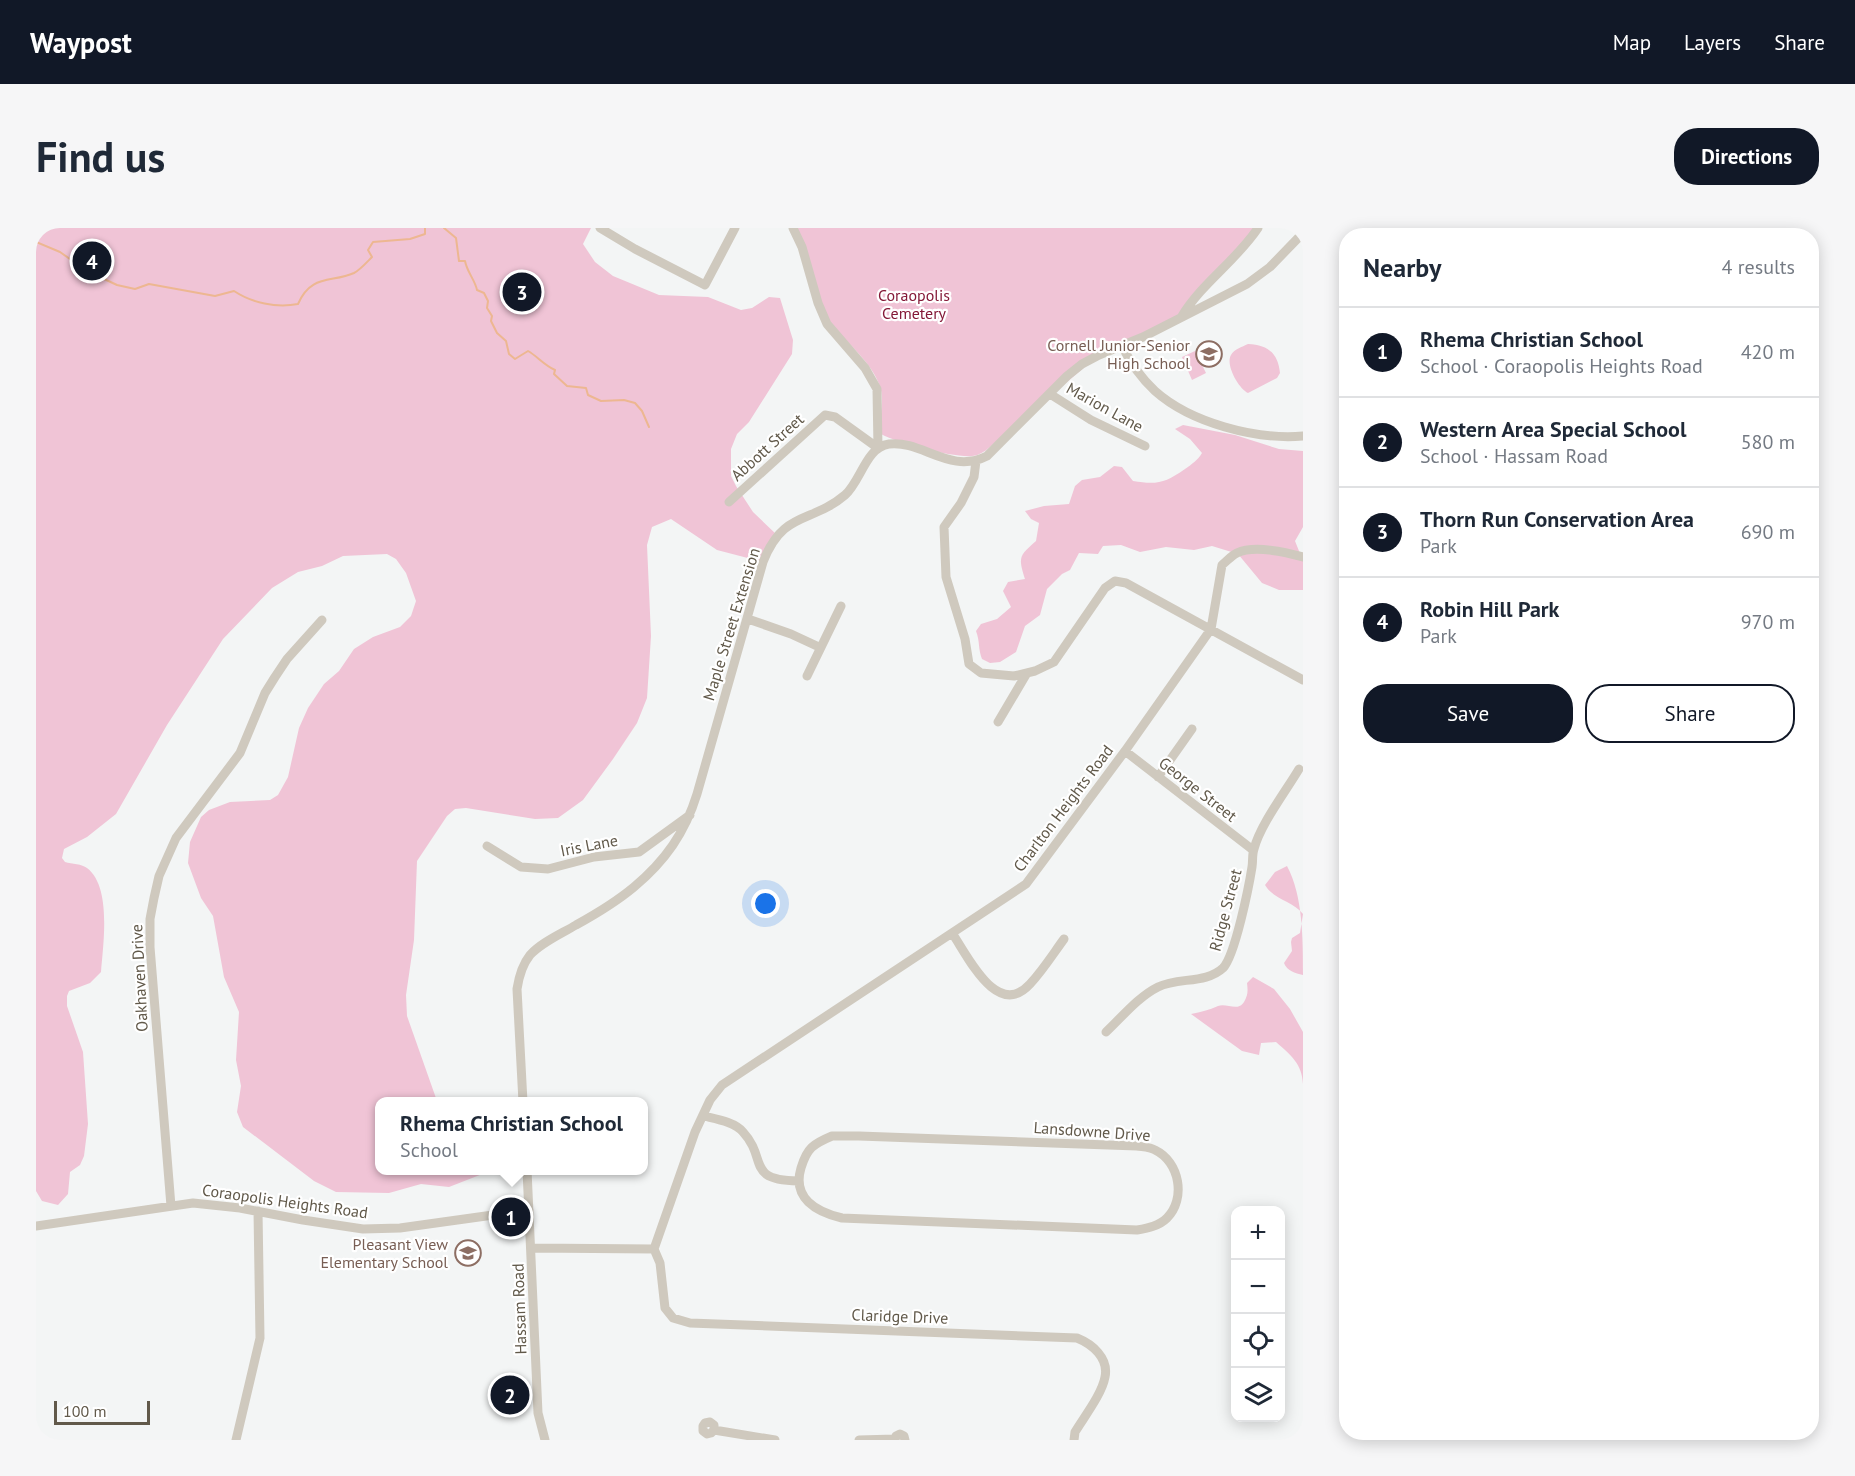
<!DOCTYPE html>
<meta charset="utf-8">
<style>
body{margin:0;font-family:"PT Sans",sans-serif;background:#f6f6f7;color:#1f2937}
.controls{position:absolute;right:18px;bottom:18px;display:grid;overflow:hidden;border-radius:12px;box-shadow:0 3px 15px #0003}
.controls button{width:54px;height:54px;display:grid;place-items:center;padding:0;border:0;border-bottom:2px solid #e0e1e3;background:#fff;color:#1f2937;font:30px sans-serif}
.scale{position:absolute;left:18px;bottom:15px;width:96px;box-sizing:border-box;padding-left:6px;border:3px solid #61594a;border-top:0;font-size:16px;line-height:21px;white-space:nowrap;color:#61594a;-webkit-text-stroke:4px #fff;paint-order:stroke}
.you{position:absolute;left:730px;top:676px;width:21px;height:21px;margin:-15px;border:4px solid #fff;border-radius:50%;background:#1a73e8;box-shadow:0 0 0 9px #1a73e833}
.badge{display:grid;place-items:center;width:39px;height:39px;border-radius:50%;background:#111827;color:#fff;font-size:20px;font-weight:700}
.pin{position:absolute;translate:-50% -50%;border:3px solid #fff;box-shadow:0 2px 6px #0006}
.popup{position:absolute;left:339px;top:869px;width:273px;height:78px;box-sizing:border-box;display:grid;place-content:center;border-radius:12px;background:#fff;filter:drop-shadow(0 2px 4px #0005);font-size:20px;white-space:nowrap;color:#747a83}
.popup b{font-size:22px;color:#1f2937}
.popup::after{content:'';position:absolute;left:50%;top:100%;margin-left:-12px;border:12px solid transparent;border-top-color:#fff}
.list{margin:0;padding:0;list-style:none}
h2{display:flex;justify-content:space-between;align-items:center;height:78px;margin:0;padding:0 24px;font-size:26px}
h2 small{font-size:20px;font-weight:400;color:#747a83}
.list li{display:grid;grid-template-columns:39px 1fr auto;gap:18px;align-items:center;box-sizing:border-box;height:90px;padding:0 24px;border-top:2px solid #e0e1e3}
.list b{display:block;font-size:22px;white-space:nowrap}
.list p{margin:0;font-size:20px;white-space:nowrap;color:#747a83}
.list em{font-size:20px;font-style:normal;color:#747a83}
.actions{display:flex;gap:12px;padding:18px 24px}
.actions a{flex:1;padding:14px 0;border:2px solid #111827;border-radius:24px;text-align:center;font-size:21px;color:#111827}
.actions .main{background:#111827;color:#fff}
.icon{flex:none;width:33px;height:33px;fill:none;stroke:currentColor;stroke-width:2;stroke-linecap:round;stroke-linejoin:round}
.map{position:relative;flex:none;width:1267px;height:1212px;overflow:hidden;border-radius:24px}
header{display:flex;align-items:center;gap:36px;box-sizing:border-box;height:84px;padding:0 30px;background:#111827;color:#fff}
header strong{font-size:28px}
nav{display:flex;gap:33px;margin-inline-start:auto;font-size:21px}
.intro{display:flex;align-items:center;justify-content:space-between;box-sizing:border-box;height:144px;padding:0 36px}
h1{margin:0;font-size:42px}
.button{padding:15px 27px;border-radius:24px;background:#111827;color:#fff;font-size:21px;font-weight:700}
main{display:flex;gap:36px;padding:0 36px}
aside{flex:1;background:#fff;border-radius:24px;box-shadow:0 3px 15px #0003}
.map>svg:first-child{display:block}
.green{fill:#f0c4d6}
.lines{fill:none;stroke-linecap:round;stroke-linejoin:round}
.stream{stroke:#edb791;stroke-width:2}
.minor{stroke:#cfc9be;stroke-width:9}
.labels{text-anchor:middle;stroke-width:4.5;stroke-linejoin:round;paint-order:stroke}
.park-label{font-size:16px;fill:#841938;stroke:#fff}
.education-label{font-size:16px;fill:#785e54;stroke:#fff;text-anchor:end}
.street-label{font-size:16px;fill:#61594a;stroke:#fff}
</style>
<header>
<strong>Waypost</strong>
<nav><a>Map</a><a>Layers</a><a>Share</a></nav>
</header>
<div class="intro"><h1>Find us</h1><a class="button">Directions</a></div>
<main>
<div class="map">
<svg width="1267" height="1212" viewBox="0 0 1267 1212">
<rect width="100%" height="100%" fill="#f3f5f5"/>
<!-- green -->
<path class="green" d="M0,0H555L547,16L559,34L577,48L623,67L672,69L705,82L716,80L733,69L744,70L757,112L756,126L713,194L701,206L695,221V248L700,258L717,284L741,307L727,334L681,322L635,291L616,299L611,317L615,408L611,470L601,495L577,531L547,572L522,590L499,591L430,580L419,581L411,588L381,633L378,712L370,767L371,788L401,873L343,874V942L456,943H454L413,959L385,956L353,965L300,964L278,953L207,899L201,884L205,858L200,832L203,784L188,749L177,688L165,670L152,635L154,614L165,589L173,582L194,574L234,572L242,567L252,549L263,500L272,480L288,456L303,443L318,421L337,409L364,399L375,388L380,373L370,345L360,331L351,326L307,328L286,338L262,344L236,360L187,411L131,497L80,586L51,609L28,621L26,630L29,634C36,636 46,636 51,640C76,659 67,717 65,744L54,755L33,763L31,768V778L47,824L52,896L48,928L44,937L34,944L32,966L22,977L6,973L0,963Z
M761,0H1222L1144,90L1063,127L949,223C945,225 941,228 936,228C918,230 862,215 845,206C842,190 850,172 843,156C834,132 810,115 795,95C781,75 769,25 761,0Z
M1212,116C1232,117 1242,125 1244,145L1241,150L1212,165C1203,161 1189,137 1195,127C1198,121 1206,119 1212,116Z
M1159,123L1170,145L1156,152L1146,129Z
M1147,197L1199,207L1243,221L1267,223V299L1259,313L1267,333V362H1243L1226,355L1202,326L1176,318L1158,322L1130,319L1104,324L1085,317L1067,318L1062,326L1043,325L1034,342L1026,346L1011,361L1004,387L989,398L980,424L964,434L954,435L946,431C942,421 944,413 940,403L945,396L961,391L975,379L967,363L972,354L989,351C982,329 983,328 1000,313L1003,295L995,291L989,283L1008,278L1033,276L1039,258L1046,252L1064,249L1078,238L1086,239L1097,253C1121,257 1129,255 1149,241C1156,236 1162,232 1166,225L1154,211L1139,201Z
M1251,638C1267,668 1267,710 1267,747C1259,745 1251,743 1248,735L1256,723L1255,714L1256,710L1264,705L1267,686C1257,673 1238,672 1229,657L1239,644Z
M1217,749L1238,761L1254,781L1267,804V856C1266,836 1255,827 1240,814L1225,815L1223,827L1206,823L1155,786C1165,784 1173,782 1182,778C1191,775 1202,784 1208,774C1212,767 1212,763 1211,755Z"/>
<g class="lines">
<!-- stream -->
<path class="stream" d="M408,0L420,10L423,33H429C431,44 439,52 441,62L448,65L452,73L451,80L456,88L455,93L461,105L470,113L473,126L479,131L492,123C501,128 508,137 519,142L518,146L531,158L550,160L552,167L565,173L588,172L599,175L606,183L613,199
M0,14L24,24L51,43L81,57L99,61L113,56L179,68L198,63C216,75 240,80 262,76C275,46 295,55 318,45C324,42 331,34 336,29L332,22L337,14L374,11L389,6V0"/>
<!-- minor -->
<path class="minor" d="M564,0L599,21L669,57L699,0
M757,0L766,19L782,75L791,96L829,140L841,161L842,220
M1146,88C1166,55 1200,33 1222,0
M1086,118C1094,134 1105,150 1119,163C1155,195 1220,212 1267,208
M1014,166L1055,192L1109,218
M940,233L938,249L925,275L908,299L910,349L929,411L933,436L945,445L978,448L999,443L1018,434L1069,360L1079,353L1090,355L1267,452
M693,274L789,187L799,189L842,220
M712,391L755,406L783,419
M771,448L805,378
M962,494L991,445
M1089,523L1217,622
M1122,549L1156,501
M451,618L485,639L512,641L558,629L603,624L654,587
M916,705C932,728 961,792 994,756C1007,742 1017,726 1028,711
M1070,804C1086,789 1102,769 1122,759C1142,749 1170,756 1187,740C1199,728 1213,658 1216,639C1217,633 1216,626 1218,621C1224,597 1250,563 1263,541
M487,874L481,761C483,748 486,737 494,727C506,714 525,706 540,697C560,686 580,674 598,659C629,633 649,605 661,566L727,334C747,282 775,296 809,267C825,253 830,219 853,216C886,212 914,247 951,228L1031,148L1046,136L1063,127L1107,109L1211,56L1234,39L1267,5
M668,888C680,891 699,894 707,904C732,931 709,952 762,953
M796,908H823L1101,918C1107,919 1114,919 1119,922C1144,934 1150,971 1131,990C1123,998 1112,1000 1101,1002L806,990C780,984 756,970 765,940C771,920 777,916 796,908Z
M491,942L502,1185L509,1212
M135,978L114,719V691L118,670L123,648L140,610L204,525L229,465L239,449L251,431L286,392
M0,998L157,975L204,980L267,992L327,1001L364,1000L493,982
M496,1020L618,1021L659,904L674,872L686,857L990,656L1089,523L1175,401L1186,337C1191,333 1196,327 1201,325C1218,317 1250,324 1267,329
M618,1021L624,1035L629,1080L637,1090L654,1095L1041,1110C1056,1116 1073,1130 1069,1149C1066,1166 1048,1189 1039,1204L1038,1212
M678,1202V1197L674,1194L669,1195L667,1198V1203L671,1206L675,1205L678,1202L739,1212
M200,1212L224,1110L222,983
M823,1212L859,1211L860,1208L864,1206L868,1208L869,1212"/>
</g>
<!-- icons -->
<defs>
<g id="school-ring" transform="scale(1.35)"><circle r="9.5" fill="#fff" stroke="#8d6e63" stroke-width="1.5"/><path d="M0-5L7-2L0 1L-7-2ZM-4 1L0 2.5L4 1V4Q0 6-4 4Z" fill="#8d6e63"/></g>
</defs>
<g fill-rule="evenodd">
<use href="#school-ring" x="1173" y="126"/>
<use href="#school-ring" x="432" y="1025"/>
</g>
<g class="labels">
<!-- park labels -->
<g class="park-label">
<text x="878" y="73">Coraopolis<tspan x="878" dy="18">Cemetery</tspan></text>
</g>
<!-- education labels -->
<g class="education-label">
<text x="1154" y="123">Cornell Junior-Senior<tspan x="1154" dy="18">High School</tspan></text>
<text x="412" y="1022">Pleasant View<tspan x="412" dy="18">Elementary School</tspan></text>
</g>
<!-- street labels -->
<g class="street-label">
<text transform="translate(1069 179) rotate(29)" y="6">Marion Lane</text>
<text transform="translate(731 219) rotate(-42)" y="6">Abbott Street</text>
<text transform="translate(695 396) rotate(-73)" y="6">Maple Street Extension</text>
<text transform="translate(1162 561) rotate(38)" y="6">George Street</text>
<text transform="translate(1027 580) rotate(-53)" y="6">Charlton Heights Road</text>
<text transform="translate(553 617) rotate(-11)" y="6">Iris Lane</text>
<text transform="translate(1189 682) rotate(-75)" y="6">Ridge Street</text>
<text transform="translate(103 750) rotate(-93)" y="6">Oakhaven Drive</text>
<text transform="translate(1056 903) rotate(4)" y="6">Lansdowne Drive</text>
<text transform="translate(249 973) rotate(8)" y="6">Coraopolis Heights Road</text>
<text transform="translate(483 1081) rotate(-92)" y="6">Hassam Road</text>
<text transform="translate(864 1088) rotate(2)" y="6">Claridge Drive</text>
</g>
</g>
</svg>
<div class="controls">
<button>+</button>
<button>−</button>
<button><svg class="icon" aria-label="locate" viewBox="0 0 24 24"><circle cx="12" cy="12" r="6"/><path d="M12 2v4M12 18v4M2 12h4M18 12h4"/></svg></button>
<button><svg class="icon" aria-label="layers" viewBox="0 0 24 24"><path d="M12 4l9 5-9 5-9-5zM3 14l9 5 9-5"/></svg></button>
</div>
<div class="scale">100 m</div>
<div class="you"></div>
<div class="pin badge" style="left:475px;top:989px">1</div>
<div class="popup"><b>Rhema Christian School</b>School</div>
<div class="pin badge" style="left:474px;top:1167px">2</div>
<div class="pin badge" style="left:486px;top:64px">3</div>
<div class="pin badge" style="left:56px;top:33px">4</div>
</div>
<aside>
<h2>Nearby<small>4 results</small></h2>
<ul class="list">
<li><span class="badge">1</span><div><b>Rhema Christian School</b><p>School · Coraopolis Heights Road</p></div><em>420 m</em></li>
<li><span class="badge">2</span><div><b>Western Area Special School</b><p>School · Hassam Road</p></div><em>580 m</em></li>
<li><span class="badge">3</span><div><b>Thorn Run Conservation Area</b><p>Park</p></div><em>690 m</em></li>
<li><span class="badge">4</span><div><b>Robin Hill Park</b><p>Park</p></div><em>970 m</em></li>
</ul>
<div class="actions"><a class="main">Save</a><a>Share</a></div>
</aside>
</main>
